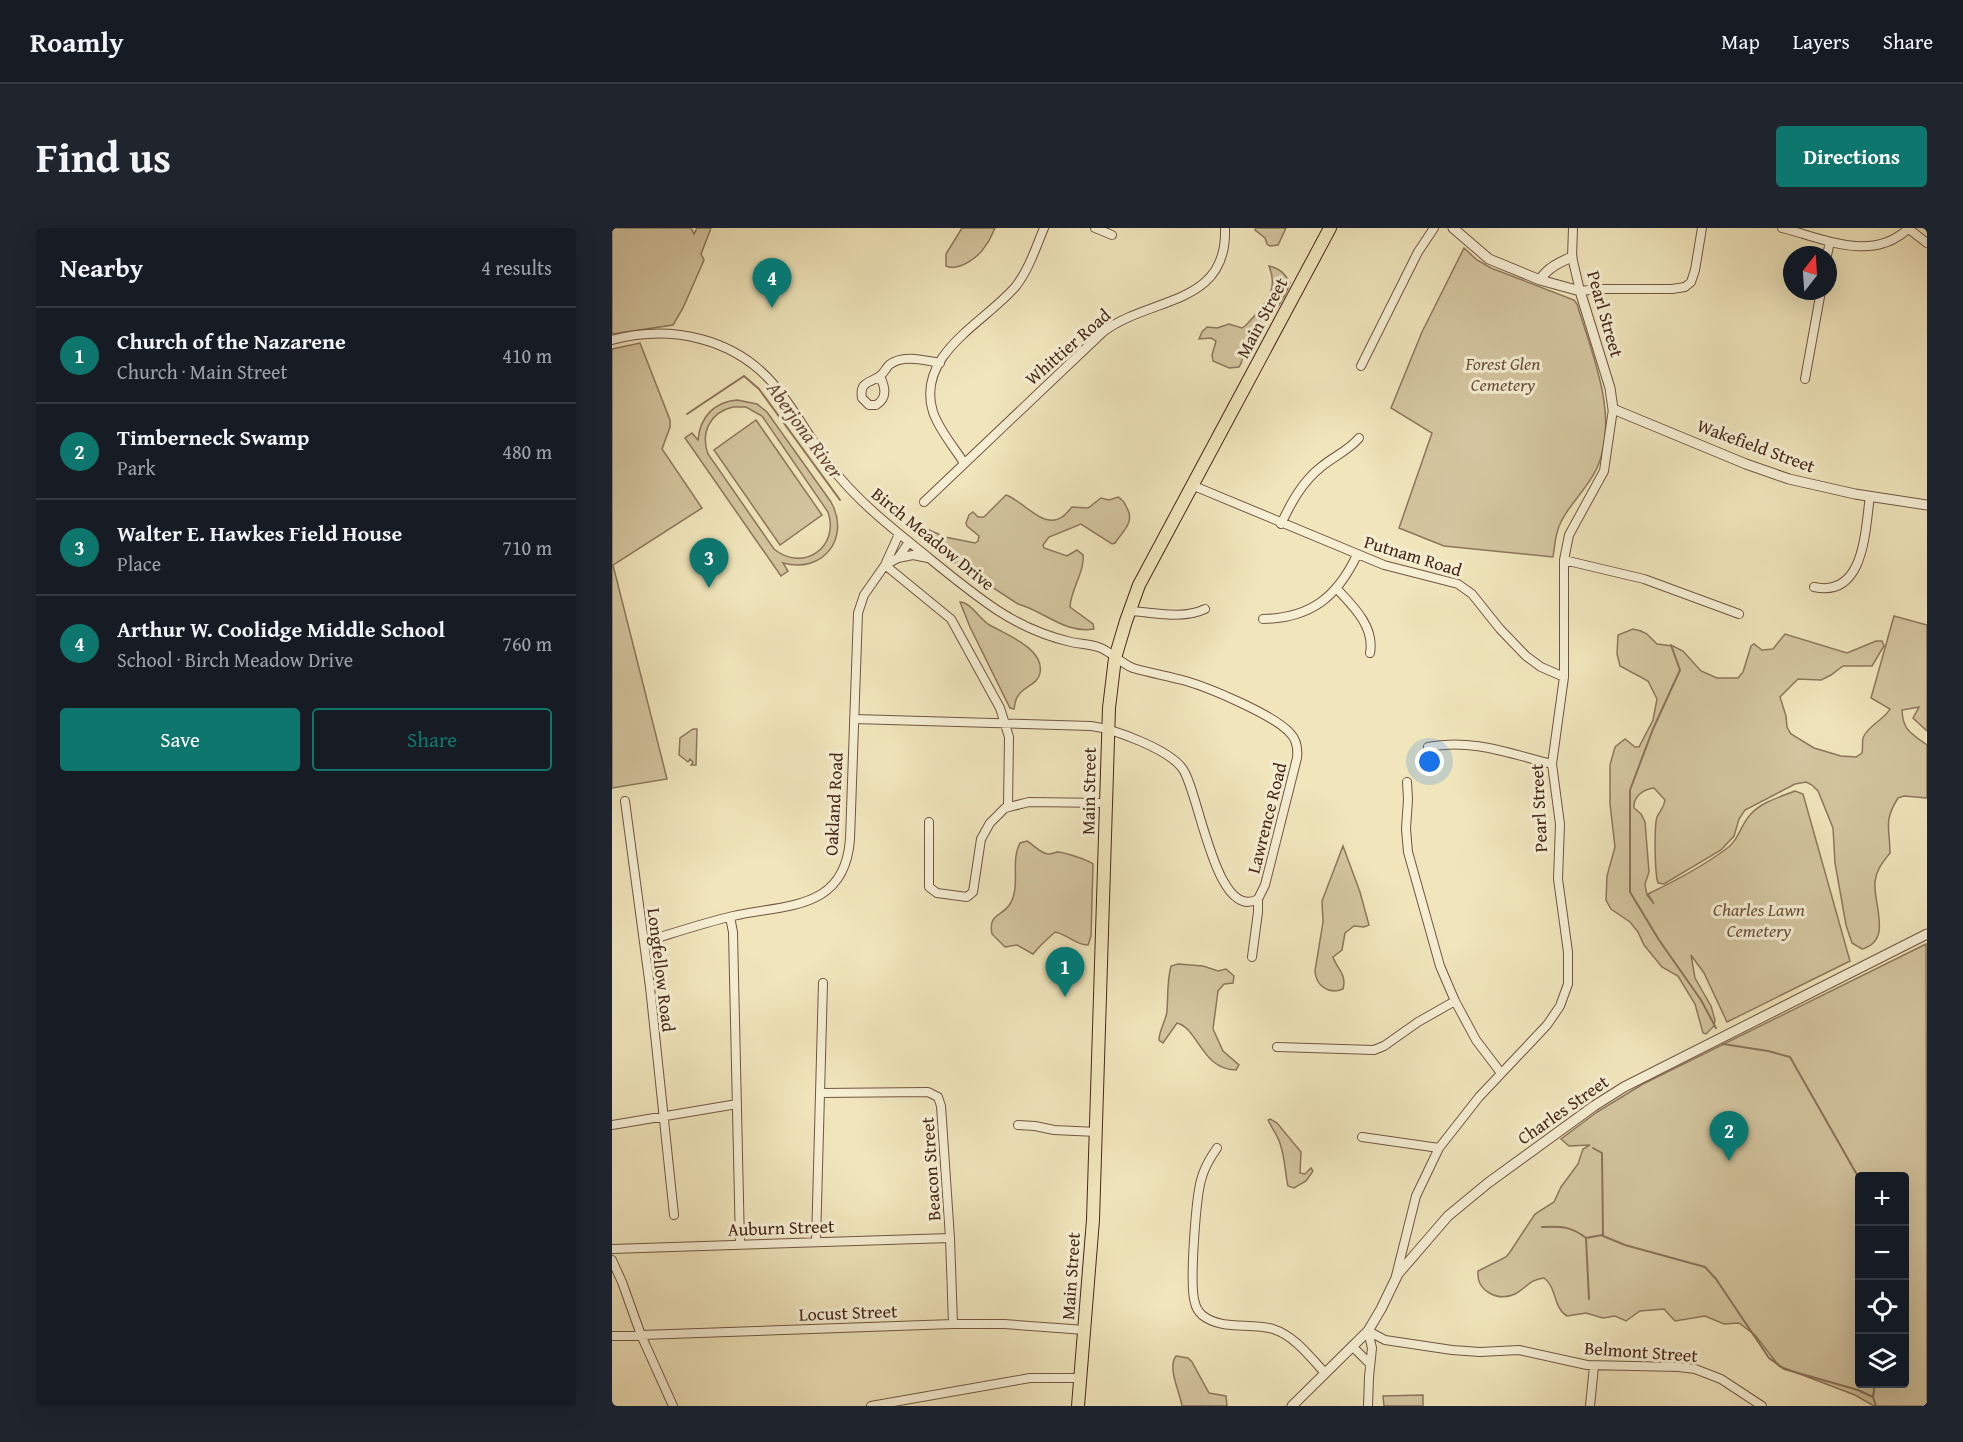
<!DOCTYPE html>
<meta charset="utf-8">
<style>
body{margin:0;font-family:"Gentium Book Plus",serif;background:#20242c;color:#f1f3f6}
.controls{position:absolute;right:18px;bottom:18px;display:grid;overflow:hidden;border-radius:6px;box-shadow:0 6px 24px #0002}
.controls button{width:54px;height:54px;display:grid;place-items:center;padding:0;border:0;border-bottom:2px solid #363941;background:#171b24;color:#f1f3f6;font:30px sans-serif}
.compass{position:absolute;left:1171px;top:18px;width:54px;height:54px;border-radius:50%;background:#171b24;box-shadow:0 6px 24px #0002;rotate:17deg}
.you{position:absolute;left:818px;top:534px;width:21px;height:21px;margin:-15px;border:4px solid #fff;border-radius:50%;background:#1a73e8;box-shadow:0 0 0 9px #1a73e833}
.badge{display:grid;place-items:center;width:39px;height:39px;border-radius:50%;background:#0f766e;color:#fff;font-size:20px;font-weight:700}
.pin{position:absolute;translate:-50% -50px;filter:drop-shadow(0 2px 3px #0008)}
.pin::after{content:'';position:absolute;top:32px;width:21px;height:18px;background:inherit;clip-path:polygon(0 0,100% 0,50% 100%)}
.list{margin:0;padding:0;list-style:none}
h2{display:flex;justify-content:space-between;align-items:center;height:78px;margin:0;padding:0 24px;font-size:26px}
h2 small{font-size:20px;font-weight:400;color:#9ea1a6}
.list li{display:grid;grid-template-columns:39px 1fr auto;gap:18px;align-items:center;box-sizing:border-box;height:96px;padding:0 24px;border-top:2px solid #363941}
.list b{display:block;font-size:22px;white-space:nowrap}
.list p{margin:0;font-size:20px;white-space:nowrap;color:#9ea1a6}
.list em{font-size:20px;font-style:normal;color:#9ea1a6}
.actions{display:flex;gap:12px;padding:18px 24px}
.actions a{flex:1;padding:14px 0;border:2px solid #0f766e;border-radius:6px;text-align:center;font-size:21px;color:#0f766e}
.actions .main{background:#0f766e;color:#fff}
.icon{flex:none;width:33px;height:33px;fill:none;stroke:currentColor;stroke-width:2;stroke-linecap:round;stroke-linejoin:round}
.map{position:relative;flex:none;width:1315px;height:1178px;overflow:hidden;border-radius:6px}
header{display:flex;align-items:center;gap:36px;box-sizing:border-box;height:84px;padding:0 30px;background:#171b24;border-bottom:2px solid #363941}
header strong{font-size:28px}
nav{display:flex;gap:33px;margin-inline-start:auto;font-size:21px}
.intro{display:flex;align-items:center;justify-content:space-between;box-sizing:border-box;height:144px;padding:0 36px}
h1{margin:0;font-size:42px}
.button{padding:15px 27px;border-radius:6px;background:#0f766e;color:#fff;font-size:21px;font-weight:700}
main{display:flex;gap:36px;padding:0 36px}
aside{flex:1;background:#171b24;border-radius:6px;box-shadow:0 6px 24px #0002}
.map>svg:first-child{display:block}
.green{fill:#d3c59f;stroke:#8d765c;stroke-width:1.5;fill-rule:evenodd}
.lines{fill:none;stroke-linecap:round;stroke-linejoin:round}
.stream{stroke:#8a7259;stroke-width:2}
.minor-casing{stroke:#715642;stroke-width:10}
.tertiary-casing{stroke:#715642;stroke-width:11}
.primary-casing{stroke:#472719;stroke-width:14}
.minor{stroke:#f5eed3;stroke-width:8}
.tertiary{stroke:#f5eed3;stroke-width:9}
.primary{stroke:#f0e5bb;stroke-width:12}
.labels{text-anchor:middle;stroke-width:6;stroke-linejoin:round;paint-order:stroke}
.street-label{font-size:18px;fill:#472719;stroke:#f5eed3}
.park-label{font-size:18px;font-style:italic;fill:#6a4e3a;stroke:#f5eed3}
.water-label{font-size:20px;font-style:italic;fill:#694c39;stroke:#f5eed3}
</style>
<header>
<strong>Roamly</strong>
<nav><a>Map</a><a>Layers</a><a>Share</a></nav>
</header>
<div class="intro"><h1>Find us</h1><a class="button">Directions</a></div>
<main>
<aside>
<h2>Nearby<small>4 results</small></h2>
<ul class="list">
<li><span class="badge">1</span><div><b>Church of the Nazarene</b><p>Church · Main Street</p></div><em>410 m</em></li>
<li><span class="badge">2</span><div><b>Timberneck Swamp</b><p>Park</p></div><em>480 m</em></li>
<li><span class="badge">3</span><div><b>Walter E. Hawkes Field House</b><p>Place</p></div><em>710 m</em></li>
<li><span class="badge">4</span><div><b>Arthur W. Coolidge Middle School</b><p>School · Birch Meadow Drive</p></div><em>760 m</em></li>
</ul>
<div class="actions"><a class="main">Save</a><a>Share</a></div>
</aside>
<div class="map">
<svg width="1315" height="1178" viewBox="0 0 1315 1178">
<rect width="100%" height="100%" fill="#f0e5bb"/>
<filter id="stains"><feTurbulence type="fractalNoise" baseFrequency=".00333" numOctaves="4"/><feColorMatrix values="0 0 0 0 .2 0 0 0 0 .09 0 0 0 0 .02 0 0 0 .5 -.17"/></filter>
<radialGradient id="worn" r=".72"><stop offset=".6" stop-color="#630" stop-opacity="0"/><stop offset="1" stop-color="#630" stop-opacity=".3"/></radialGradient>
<!-- green -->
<path class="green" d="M0,0H79L82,6L85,0H99L89,26L92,32L71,80L61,97L0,106Z
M350,0H383C380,6 378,12 374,17C368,28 347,44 334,38V26Z
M644,0H674L666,17L658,18L655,16L653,10L643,2Z
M852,20L865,32L879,40L962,72L965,76C980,126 1008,189 985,240C976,260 958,275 949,294C943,305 943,317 941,329L832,318L787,300L820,205L779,180L810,104Z
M657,38C668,40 673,46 678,55C671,77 650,99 635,117C630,124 632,132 627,139L617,140L601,133L600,127L604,113L599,110L587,111L590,104L595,99L605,100L617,96L630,100L633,98C651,79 668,64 657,38Z
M28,115L58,192V199L50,221L90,280L1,337L55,551L0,560V121Z
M125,172L145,176L155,184L219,274C239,310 211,346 171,335L176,343L169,348L73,210L80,205L86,212C88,189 102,174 125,172ZM121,179H134L150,188L216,284C228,319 191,345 162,321L96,226C88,204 99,184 121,179Z
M144,192L210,287L168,317L102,222Z
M394,267C412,273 431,302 450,289C454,287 457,282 460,279L476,280L489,270L497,272L506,269C511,272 512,274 515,280C523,294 511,303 503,315L500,316L469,296L437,309L431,317L432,320L455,328L465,322L471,327C473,343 459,361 458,379L481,396L482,401C453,406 432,383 406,376L340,333L304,305L301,300L315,301L333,309L363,315L366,313L367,308L355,298L354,295L357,287L361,284L366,289H372Z
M348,374C358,374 367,390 376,396C392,406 433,420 428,445C426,457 411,458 406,468C403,471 403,477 402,481L398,480L358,399Z
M1282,388L1315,397V503L1301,490L1307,479L1290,482C1291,503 1299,505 1315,517V570L1292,568L1286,570C1271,594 1278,600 1278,625C1271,634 1264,642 1263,654C1261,676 1281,713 1250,721L1240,715L1234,697L1223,635L1221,600L1206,563L1200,557L1194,554L1183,556L1133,582L1127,591L1122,608L1109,622L1052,656L1046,655L1045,651C1043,640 1042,598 1045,589C1048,582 1052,580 1053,572L1042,560C1031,561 1021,569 1022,580L1029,586L1033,594L1037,644L1033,656L1034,662L1035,667L1042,676L1036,666C1063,653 1090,639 1114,621C1127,612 1128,598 1138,587C1149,574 1168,569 1183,563L1191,566L1238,733L1115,794L1092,745L1079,727L1083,750L1099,778L1103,792L1102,798L1094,806L1091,805L1083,776L1066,748L1050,739L1032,717L1026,704L1018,694L999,681L994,672L995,648L1003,619L998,576V537L1003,519L1013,511L1023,519H1027L1041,492L1045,471L1036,453L1008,438L1005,426L1006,407L1021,401L1029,403L1035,406L1045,416L1061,418L1071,423L1089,443L1105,450H1126L1131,444L1139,418L1142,416L1150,422L1161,421L1173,406L1235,425L1264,413H1270L1272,418L1260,438H1231L1219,447L1209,452L1186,451L1168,469L1174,488L1175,499L1179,506L1202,520L1229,528L1244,529L1250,525C1251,521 1250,515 1251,510C1255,498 1272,492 1278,481L1259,470Z
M81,501H85L84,537H79L81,534L78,531L76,534L67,527L68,510Z
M415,613C422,617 428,625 436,626C440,626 441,625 445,624C452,624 476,632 481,636L479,708L476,717C465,718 455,706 443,704L430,716L421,726L405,717L393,719L380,706C376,685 390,689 398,676C409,658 398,633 408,615Z
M731,618L748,664L757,697L752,699L742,698L733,705L730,722L721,729C725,741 735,746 731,761C717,767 704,758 703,743L711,694L710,673Z
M1314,716L1315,1178H1262L1243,1167L1167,1138L1143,1107L1127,1095L1112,1096L1093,1088L1063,1093L1052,1081L1028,1083L1014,1093L1003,1088L991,1090L974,1085L955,1088C941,1080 945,1059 932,1050C916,1052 915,1060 903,1066C886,1074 864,1063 866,1043L894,1029L898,1024L923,986L942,974L949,959L966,936L971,921L978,917L957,918L949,911L985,884L1031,856ZM1248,948H1292V1156H1248Z
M566,736L591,738L606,743L614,741L622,748L621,755L612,756L606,763L601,801L611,823L627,837L624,842C590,842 586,800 565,795L551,815L547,812C547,802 554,793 555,783C556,768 555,753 559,738Z
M658,891L665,895L689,924L688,945L693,946L699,940L701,943L694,953L682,960L676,958C673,945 673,931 669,919C667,908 660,901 656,892Z
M564,1128L576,1130L580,1134L597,1165L614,1168L615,1178H570C568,1164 555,1140 564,1128Z
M811,1167V1178H772L771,1168Z"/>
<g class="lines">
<!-- stream -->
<path class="stream" d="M75,186L132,148L147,161L228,272
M1059,417L1068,442L1041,501L1018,562V664L1047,712L1089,772L1104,800
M1111,816L1156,823L1178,829L1248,952
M981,920L990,925L991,1008L1013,1017L1093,1039L1104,1051L1157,1130L1172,1141L1246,1162L1261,1169
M930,999C948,998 959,998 974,1010
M977,1071L974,1010L990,1007
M1263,1156L1261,1169L1264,1178"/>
<!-- minor casing -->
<g class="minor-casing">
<path id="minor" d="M483,0L500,7
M961,0L960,29L968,63L987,61H1060L1073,59L1079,54L1083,42L1090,0
M1170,0C1213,11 1260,35 1297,0
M1297,1L1315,15
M1215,27L1218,14
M0,112C59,96 124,110 164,159C188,188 204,223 229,251C255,281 286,305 317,330C339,348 361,366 385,382C408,397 433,408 459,414C468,416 477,416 486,419C499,423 508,435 521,440C538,445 556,448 574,453C598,460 662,487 678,505C685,512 686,521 685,530L653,657L646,671V684L640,729
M749,138L806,24L822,0
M268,148C273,159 276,170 264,177H257L250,170C247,153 259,155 268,148C272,145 274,140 277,137C290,126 312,132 328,135
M1193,151L1209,63
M352,235C342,219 327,202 321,184C303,126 374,94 404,58C417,41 424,19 432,0
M582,258L772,337L846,356L860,366L888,401L914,428L929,439L952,449
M312,274L491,104C538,68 616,79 613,0
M669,296C679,275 690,254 709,239C722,228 736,223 747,210
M286,330L301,327L316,330
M952,332L1032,351L1127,386
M273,337L339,391L388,480L397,509L396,578
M273,337L286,330L297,314
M1202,359C1253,370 1253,302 1258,268
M725,361C741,378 763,399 758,425
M517,383C541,384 570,392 593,381
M651,391C699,390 725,369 745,327
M242,491L479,498C502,501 556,521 570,540C587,561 603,695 646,671
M816,519C858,510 899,526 940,536
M795,554L796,571L794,601L796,624L828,738L843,773L864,812L889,845
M13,573L38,759L62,987
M317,594V659L325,665L355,669L361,664L369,611L378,595L393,580L417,574L495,575
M118,689L121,704L128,1016
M32,714C62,705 91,695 121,688C174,676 233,683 238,611L246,385L252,367L273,337L287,306
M665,819L762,822L772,818L806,794L843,773
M208,865L316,864L326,869L329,878L338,1010L341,1096
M0,897L125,876
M406,897L423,898L442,902L485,904
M750,909L827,920
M605,920C598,930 592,940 589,952C584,971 577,1058 583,1075C584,1080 587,1084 590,1087C610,1103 638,1094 661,1101C683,1108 698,1129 713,1145
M204,1014L211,755
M0,1021L338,1010
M0,1032L10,1054L29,1107L61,1178
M784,1048L804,968L827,920L867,869L935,797L948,778L956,756V724L946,651L948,596L940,536L952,449V332L957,307L992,243L1001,181
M756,1103L773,1112L840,1122L868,1124L907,1122L975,1137L1067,1139L1083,1141L1109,1151L1150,1178
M756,1103L760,1120L757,1149L756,1178
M0,1108L341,1096H392L473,1102
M741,1119L758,1136
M259,1178L418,1150H469
M978,1178L982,1138"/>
</g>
<!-- tertiary casing -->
<g class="tertiary-casing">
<path id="tertiary" d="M841,0L877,31L928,52C935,40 948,34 960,29
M928,52L968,63L998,160L1001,181L1134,236L1177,251L1243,266L1315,277
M680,1178L756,1103L769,1081L786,1046L836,988L876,955L982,878L1012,859L1315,706"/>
</g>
<!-- primary casing -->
<g class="primary-casing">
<path id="primary" d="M466,1178L481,992L497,480L503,430L514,393L527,357L718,0"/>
</g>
<!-- minor -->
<use href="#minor" class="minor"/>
<!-- tertiary -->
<use href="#tertiary" class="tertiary"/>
<!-- primary -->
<use href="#primary" class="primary"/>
</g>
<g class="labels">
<!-- street labels -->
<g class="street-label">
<text transform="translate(993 86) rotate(74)" y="6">Pearl Street</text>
<text transform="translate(650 90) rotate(-62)" y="6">Main Street</text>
<text transform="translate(456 119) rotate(-41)" y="6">Whittier Road</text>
<text transform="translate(1144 218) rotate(20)" y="6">Wakefield Street</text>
<text transform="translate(321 311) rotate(39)" y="6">Birch Meadow Drive</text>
<text transform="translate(801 328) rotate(17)" y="6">Putnam Road</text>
<text transform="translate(477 563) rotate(-89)" y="6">Main Street</text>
<text transform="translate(222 576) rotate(-87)" y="6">Oakland Road</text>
<text transform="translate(927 580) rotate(-93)" y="6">Pearl Street</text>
<text transform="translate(655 590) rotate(-76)" y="6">Lawrence Road</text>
<text transform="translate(49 742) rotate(83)" y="6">Longfellow Road</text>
<text transform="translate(951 882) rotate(-35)" y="6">Charles Street</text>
<text transform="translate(319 941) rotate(-94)" y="6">Beacon Street</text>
<text transform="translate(169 1000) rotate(-2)" y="6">Auburn Street</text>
<text transform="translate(459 1048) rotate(-86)" y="6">Main Street</text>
<text transform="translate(236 1085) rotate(-2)" y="6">Locust Street</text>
<text transform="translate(1029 1124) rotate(4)" y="6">Belmont Street</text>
</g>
<!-- park labels -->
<g class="park-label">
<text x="891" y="142">Forest Glen<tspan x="891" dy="21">Cemetery</tspan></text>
<text x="1147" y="688">Charles Lawn<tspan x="1147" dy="21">Cemetery</tspan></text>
</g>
<!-- water labels -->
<g class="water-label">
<text transform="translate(193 202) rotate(54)" y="7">Aberjona River</text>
</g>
</g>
<rect width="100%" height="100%" filter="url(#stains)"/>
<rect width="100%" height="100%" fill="url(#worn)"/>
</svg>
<div class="controls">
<button>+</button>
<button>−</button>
<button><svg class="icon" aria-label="locate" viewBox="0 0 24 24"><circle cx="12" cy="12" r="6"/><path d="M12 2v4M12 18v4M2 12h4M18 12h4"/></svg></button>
<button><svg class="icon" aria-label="layers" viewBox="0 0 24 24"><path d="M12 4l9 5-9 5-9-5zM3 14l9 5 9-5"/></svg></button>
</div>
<svg class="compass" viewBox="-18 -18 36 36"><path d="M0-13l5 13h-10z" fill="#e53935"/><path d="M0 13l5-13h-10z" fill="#9ea1a6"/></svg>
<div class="you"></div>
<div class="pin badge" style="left:453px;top:769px">1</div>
<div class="pin badge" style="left:1117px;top:933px">2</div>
<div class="pin badge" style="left:97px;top:360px">3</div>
<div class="pin badge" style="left:160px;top:80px">4</div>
</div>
</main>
